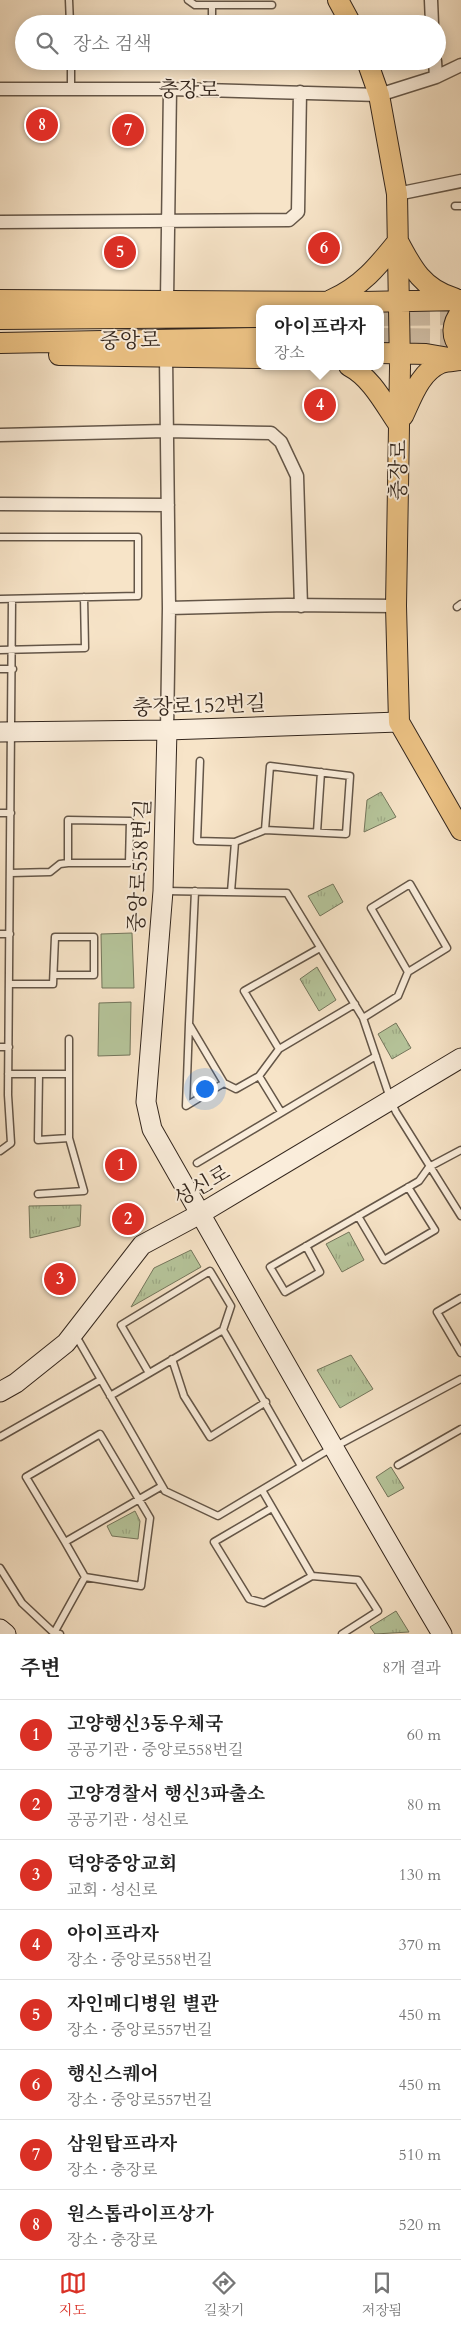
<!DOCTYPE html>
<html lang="ko">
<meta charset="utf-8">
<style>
:root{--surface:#fff;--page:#f6f6f6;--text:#222;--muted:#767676;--line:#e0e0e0;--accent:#d93025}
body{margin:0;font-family:Cardo,"Noto Serif KR",serif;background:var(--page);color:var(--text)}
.you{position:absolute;left:204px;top:1088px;width:18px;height:18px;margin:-12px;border:4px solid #fff;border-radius:50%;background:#1a73e8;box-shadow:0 0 0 8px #1a73e833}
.badge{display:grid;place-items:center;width:32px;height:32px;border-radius:50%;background:var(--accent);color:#fff;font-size:16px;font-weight:700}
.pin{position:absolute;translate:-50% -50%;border:2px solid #fff;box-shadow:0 1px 5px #0006}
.popup{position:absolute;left:256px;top:305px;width:128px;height:65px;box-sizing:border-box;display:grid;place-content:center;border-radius:10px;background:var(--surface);filter:drop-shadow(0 1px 4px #0005);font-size:16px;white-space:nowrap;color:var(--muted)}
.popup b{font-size:19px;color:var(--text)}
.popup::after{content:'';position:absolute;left:50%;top:100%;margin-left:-10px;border:10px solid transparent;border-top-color:var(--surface)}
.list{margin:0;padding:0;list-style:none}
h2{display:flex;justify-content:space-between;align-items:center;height:65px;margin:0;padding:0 20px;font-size:21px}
h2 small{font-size:16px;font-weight:400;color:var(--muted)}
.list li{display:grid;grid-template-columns:32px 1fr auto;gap:15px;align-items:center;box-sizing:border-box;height:70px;padding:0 20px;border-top:1px solid var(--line)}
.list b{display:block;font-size:19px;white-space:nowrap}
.list p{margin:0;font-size:16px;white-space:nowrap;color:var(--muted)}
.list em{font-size:16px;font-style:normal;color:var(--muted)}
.icon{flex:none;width:28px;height:28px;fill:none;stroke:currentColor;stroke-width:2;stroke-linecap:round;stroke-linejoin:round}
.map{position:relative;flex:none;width:461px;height:1634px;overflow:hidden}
.search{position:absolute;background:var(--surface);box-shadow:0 2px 12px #0003;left:15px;right:15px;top:15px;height:55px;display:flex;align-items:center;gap:12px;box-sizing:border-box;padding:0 18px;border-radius:28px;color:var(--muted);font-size:19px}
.sheet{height:625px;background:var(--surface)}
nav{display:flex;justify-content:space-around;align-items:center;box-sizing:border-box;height:70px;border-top:1px solid var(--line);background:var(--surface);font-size:14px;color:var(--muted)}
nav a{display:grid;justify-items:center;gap:2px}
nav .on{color:var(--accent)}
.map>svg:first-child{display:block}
.grass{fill:url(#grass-tufts);stroke:#74765c}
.pitch{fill:#b6c59b;stroke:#74765c}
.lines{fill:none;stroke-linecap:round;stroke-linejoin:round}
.primary-tunnel{stroke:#d0bea6;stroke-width:20;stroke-dasharray:20 10;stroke-linecap:butt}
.lane-casing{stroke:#645648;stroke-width:9}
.street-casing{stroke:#645648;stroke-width:15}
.secondary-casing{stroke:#33261d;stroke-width:21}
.primary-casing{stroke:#33261d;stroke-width:22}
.lane{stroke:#faeddb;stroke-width:6}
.street{stroke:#faeddb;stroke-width:12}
.secondary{stroke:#faeddb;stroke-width:19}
.primary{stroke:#ecc284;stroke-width:20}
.labels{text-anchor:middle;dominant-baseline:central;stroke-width:4;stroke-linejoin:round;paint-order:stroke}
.street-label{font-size:21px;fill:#33261d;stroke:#faeddb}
</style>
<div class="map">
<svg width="461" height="1634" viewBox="0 0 461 1634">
<defs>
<pattern id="grass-tufts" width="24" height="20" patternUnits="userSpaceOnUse" patternTransform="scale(1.25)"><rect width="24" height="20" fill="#b6c59b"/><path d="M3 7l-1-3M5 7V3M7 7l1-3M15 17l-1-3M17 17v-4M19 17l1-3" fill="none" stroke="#9da985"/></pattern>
</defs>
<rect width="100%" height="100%" fill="#f7e4c8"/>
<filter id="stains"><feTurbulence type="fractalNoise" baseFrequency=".004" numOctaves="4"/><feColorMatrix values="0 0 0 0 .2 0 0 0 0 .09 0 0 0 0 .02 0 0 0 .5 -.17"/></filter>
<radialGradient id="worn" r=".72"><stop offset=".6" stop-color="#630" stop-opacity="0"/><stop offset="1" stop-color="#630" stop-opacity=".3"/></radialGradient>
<path class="grass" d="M381 792 396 817 364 832 367 800Z
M333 884 343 902 320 916 308 896Z
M317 967 336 1000 319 1011 300 979Z
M396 1023 411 1048 392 1059 378 1034Z
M81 1205 80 1226 30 1238 29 1206Z
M349 1232 364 1260 342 1272 326 1244Z
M191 1250 201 1267 131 1307 154 1268Z
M351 1355 373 1389 340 1408 317 1370Z
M391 1467 404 1488 388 1497 376 1477Z
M135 1511 140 1521 138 1539 112 1536 107 1526Z
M396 1611 409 1632 375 1634 370 1627Z"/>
<path class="pitch" d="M132 933 134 988H102L101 934Z
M131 1002 130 1055 98 1056 99 1003Z"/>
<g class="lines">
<path class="primary-tunnel" d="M380 316 461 315
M380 338 461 339"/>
<defs>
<path id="lane" d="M69 0 70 24
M188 0 195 5H272
M212 6V24
M71 61V89
M455 206H461
M0 537H138V596L0 599
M457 607 461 604
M0 650 85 648 84 597
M0 669H13
M200 761 197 841 235 842
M0 813H11
M317 832 321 772
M11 873 50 872 60 864 68 863H129L130 821 68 820V863
M164 891 287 893 363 1018 391 1101 396 1112 461 1216
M195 891 189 1024 224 1083 236 1089 259 1076 279 1049 355 1004
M231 892 235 842 265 830 346 834 350 776 270 766 265 830
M0 934H10
M9 984H53L55 937H94V975H54
M363 1018 398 996 408 972 447 948 410 884 371 908 408 972
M189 1024 186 1106 224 1083
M0 1047H9
M279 1049 244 991 320 948
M8 1074H68
M39 1074 38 1140 69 1138
M259 1076 281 1112
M0 1151 11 1143 8 1095 12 599
M197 1163 376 1056
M38 1194 84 1191 69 1138V1039
M358 1216 384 1260 435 1230 408 1187
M306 1246 320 1272 285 1292 270 1267 419 1181 429 1167 461 1150
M461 1298 437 1312 461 1353
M76 1336 165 1491 218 1516 325 1452 461 1379
M172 1359 184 1396 210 1437 266 1402
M149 1373 121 1325 210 1271 231 1306 223 1330
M110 1396 223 1330 301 1466
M0 1437 100 1380
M398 1465 461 1429
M262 1490 312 1576 358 1580 378 1611 342 1634
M272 1508 214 1542 249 1599 264 1603 312 1576
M65 1542 85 1577 141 1586 150 1518 100 1434 26 1477 65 1542 162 1486
M0 1568 22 1603 54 1633 60 1634
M54 1633 85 1577"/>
<path id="street" d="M431 0 432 24
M435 61 436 77
M0 89H170L379 95 436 77 461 65
M397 194 461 181
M0 222 289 220 298 212 300 92
M167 300 170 89
M166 357 169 608 167 730
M0 435 166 431 271 433 281 442 297 476 301 606
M0 504 168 505
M169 608 288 605 396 606"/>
<path id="secondary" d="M167 730 163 891 146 1102 152 1129C248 1297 343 1467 442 1634
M0 732 167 730 399 722
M0 1392 16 1383 66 1343 142 1245 200 1214 461 1058
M0 1629 6 1634"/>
<path id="primary" d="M338 0 351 24
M367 61 379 95 397 194 400 367 396 606 399 722 461 830
M0 300 363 302 461 300
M331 300C361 287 378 266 398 241 412 268 423 289 454 298
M461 312C452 323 450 337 461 348
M0 319 260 317
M0 343 260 338
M380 353 426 354 455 359
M59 355 260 358
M349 366C372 378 385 405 399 425
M403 416C412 397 420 372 441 363 447 361 455 361 461 360"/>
</defs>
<use href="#lane" class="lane-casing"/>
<use href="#street" class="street-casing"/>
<use href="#secondary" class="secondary-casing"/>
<use href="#primary" class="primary-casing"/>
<use href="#lane" class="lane"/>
<use href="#street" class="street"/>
<use href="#secondary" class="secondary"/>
<use href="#primary" class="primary"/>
</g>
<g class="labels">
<g class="street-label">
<text transform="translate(189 90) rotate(1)">충장로</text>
<text transform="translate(130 341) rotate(-1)">중앙로</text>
<text transform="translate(399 470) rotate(-89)">충장로</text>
<text transform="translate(199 706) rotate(-2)">충장로152번길</text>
<text transform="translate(140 866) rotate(-87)">중앙로558번길</text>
<text transform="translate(202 1186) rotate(-30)">성신로</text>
</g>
</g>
<rect width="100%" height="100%" filter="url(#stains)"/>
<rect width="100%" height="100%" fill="url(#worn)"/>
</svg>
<div class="you"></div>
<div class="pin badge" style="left:121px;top:1165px">1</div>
<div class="pin badge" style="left:128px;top:1219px">2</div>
<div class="pin badge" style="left:60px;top:1279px">3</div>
<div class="pin badge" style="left:320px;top:405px">4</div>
<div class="popup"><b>아이프라자</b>장소</div>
<div class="pin badge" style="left:120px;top:252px">5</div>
<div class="pin badge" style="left:324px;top:248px">6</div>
<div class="pin badge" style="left:128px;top:130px">7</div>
<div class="pin badge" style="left:42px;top:125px">8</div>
<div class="search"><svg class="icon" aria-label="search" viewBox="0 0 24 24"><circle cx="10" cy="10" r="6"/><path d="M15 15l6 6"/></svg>장소 검색</div>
</div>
<section class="sheet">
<h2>주변<small>8개 결과</small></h2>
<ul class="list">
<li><span class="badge">1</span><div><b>고양행신3동우체국</b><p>공공기관 · 중앙로558번길</p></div><em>60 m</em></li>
<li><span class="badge">2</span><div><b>고양경찰서 행신3파출소</b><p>공공기관 · 성신로</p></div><em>80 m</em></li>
<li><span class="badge">3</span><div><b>덕양중앙교회</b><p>교회 · 성신로</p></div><em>130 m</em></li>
<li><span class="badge">4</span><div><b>아이프라자</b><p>장소 · 중앙로558번길</p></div><em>370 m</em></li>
<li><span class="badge">5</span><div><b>자인메디병원 별관</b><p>장소 · 중앙로557번길</p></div><em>450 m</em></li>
<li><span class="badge">6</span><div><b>행신스퀘어</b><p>장소 · 중앙로557번길</p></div><em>450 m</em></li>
<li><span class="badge">7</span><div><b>삼원탑프라자</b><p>장소 · 충장로</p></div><em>510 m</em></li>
<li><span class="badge">8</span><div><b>원스톱라이프상가</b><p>장소 · 충장로</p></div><em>520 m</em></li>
</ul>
</section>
<nav>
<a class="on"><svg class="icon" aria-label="map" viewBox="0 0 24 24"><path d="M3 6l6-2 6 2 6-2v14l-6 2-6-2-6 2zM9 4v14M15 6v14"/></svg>지도</a>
<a><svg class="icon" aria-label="directions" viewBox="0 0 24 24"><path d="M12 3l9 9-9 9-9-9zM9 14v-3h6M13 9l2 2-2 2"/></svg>길찾기</a>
<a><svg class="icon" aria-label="saved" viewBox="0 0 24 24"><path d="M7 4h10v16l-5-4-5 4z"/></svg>저장됨</a>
</nav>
